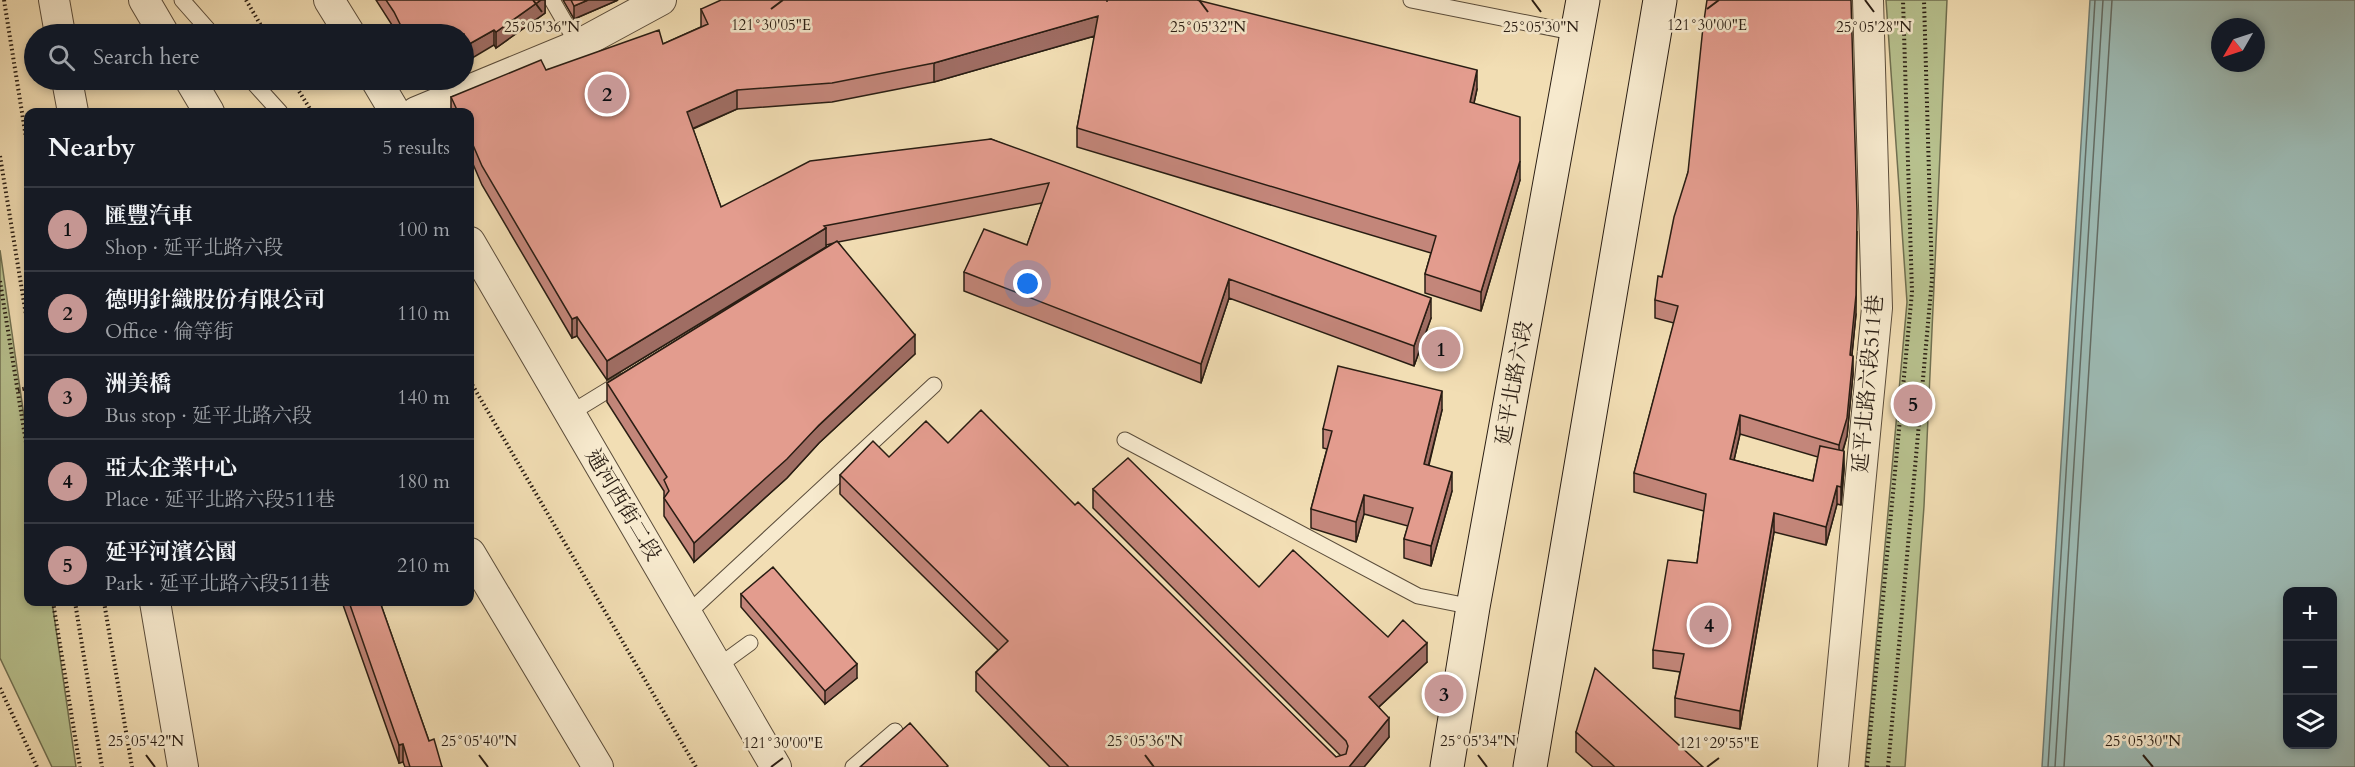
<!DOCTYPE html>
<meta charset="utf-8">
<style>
:root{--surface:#171b24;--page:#20242c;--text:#f1f3f6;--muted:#9ea1a6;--line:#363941;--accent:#c59692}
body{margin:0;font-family:Cardo,"Noto Serif TC",serif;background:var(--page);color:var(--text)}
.controls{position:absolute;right:18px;bottom:18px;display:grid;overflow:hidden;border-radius:12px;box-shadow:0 3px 9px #0003}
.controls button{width:54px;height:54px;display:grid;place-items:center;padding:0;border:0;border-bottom:2px solid var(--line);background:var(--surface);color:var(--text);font:30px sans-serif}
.compass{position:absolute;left:2211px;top:18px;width:54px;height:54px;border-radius:50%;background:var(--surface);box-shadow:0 3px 9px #0003;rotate:231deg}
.you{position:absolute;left:1028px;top:284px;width:21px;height:21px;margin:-15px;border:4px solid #fff;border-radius:50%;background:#1a73e8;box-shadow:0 0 0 9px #1a73e833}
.badge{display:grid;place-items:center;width:39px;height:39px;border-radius:50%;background:var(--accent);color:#111;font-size:20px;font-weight:700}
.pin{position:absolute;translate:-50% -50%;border:3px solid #fff;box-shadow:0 2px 6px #0006}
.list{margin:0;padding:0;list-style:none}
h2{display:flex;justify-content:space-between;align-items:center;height:78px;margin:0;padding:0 24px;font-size:26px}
h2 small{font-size:20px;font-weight:400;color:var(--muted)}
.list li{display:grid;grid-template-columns:39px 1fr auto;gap:18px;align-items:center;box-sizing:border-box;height:84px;padding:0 24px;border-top:2px solid var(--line)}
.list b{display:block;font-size:22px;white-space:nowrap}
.list p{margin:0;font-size:20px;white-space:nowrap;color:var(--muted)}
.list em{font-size:20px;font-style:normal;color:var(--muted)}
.icon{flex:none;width:33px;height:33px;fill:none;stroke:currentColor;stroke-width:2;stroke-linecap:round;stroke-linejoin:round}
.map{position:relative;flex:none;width:2355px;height:767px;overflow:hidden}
.search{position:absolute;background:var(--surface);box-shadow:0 3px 9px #0003;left:24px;top:24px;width:450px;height:66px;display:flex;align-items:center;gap:15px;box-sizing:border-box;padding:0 21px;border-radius:33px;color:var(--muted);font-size:22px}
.panel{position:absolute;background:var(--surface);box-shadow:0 3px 9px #0003;left:24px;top:108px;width:450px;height:498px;border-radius:12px}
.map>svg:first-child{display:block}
.green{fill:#b8c28f;stroke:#707051;stroke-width:1.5}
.water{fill:#9dbbb5;stroke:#6f7c74;stroke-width:1.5;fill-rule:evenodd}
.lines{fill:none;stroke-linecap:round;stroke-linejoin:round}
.shore{stroke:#636c64;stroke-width:1.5}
.service-casing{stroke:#5b4d3b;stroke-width:17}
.minor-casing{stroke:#5b4d3b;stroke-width:32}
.secondary-casing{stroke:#291d13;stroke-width:35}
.path{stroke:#291d13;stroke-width:4;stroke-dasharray:1.5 3;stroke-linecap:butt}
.service{stroke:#f7eace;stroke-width:15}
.minor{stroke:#f7eace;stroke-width:30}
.secondary{stroke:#f7eace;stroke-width:33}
.wall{fill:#c3867a;stroke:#291d13;stroke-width:1.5;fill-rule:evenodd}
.shaded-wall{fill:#9f6d63;stroke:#291d13;stroke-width:1.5}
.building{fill:#e39c8e;stroke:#291d13;stroke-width:1.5}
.ticks{fill:none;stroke:#291d13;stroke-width:2}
.labels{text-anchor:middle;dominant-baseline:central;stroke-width:5;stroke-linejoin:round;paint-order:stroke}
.street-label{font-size:21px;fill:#291d13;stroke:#f7eace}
.ticks-label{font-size:15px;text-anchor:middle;fill:#291d13;stroke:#f7eace;stroke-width:5;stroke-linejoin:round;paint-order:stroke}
</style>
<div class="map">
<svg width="2355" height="767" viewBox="0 0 2355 767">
<rect width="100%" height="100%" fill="#f2deb4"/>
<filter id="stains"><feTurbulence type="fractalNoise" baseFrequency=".00333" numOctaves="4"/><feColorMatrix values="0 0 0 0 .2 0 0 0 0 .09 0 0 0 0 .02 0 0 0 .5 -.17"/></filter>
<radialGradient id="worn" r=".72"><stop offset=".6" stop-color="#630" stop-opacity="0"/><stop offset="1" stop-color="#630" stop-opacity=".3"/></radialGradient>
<path class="green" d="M1886 0H1947L1924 506 1905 767H1865L1907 302Z
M0 250 28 444V602H52L76 767H52L0 658Z"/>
<path class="water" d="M2090 0H2355V767H2042ZM2220 27H2256V63H2220ZM2288 592H2332V744H2288Z"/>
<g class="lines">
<path class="shore" d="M2048 767 2095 0
M2055 767 2103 0
M2064 767 2112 0"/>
<defs>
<path id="service" d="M182 0 212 34
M552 0 578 45
M1411 0 1577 33
M251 80 280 112
M569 414 623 381
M1125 440 1418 596 1473 607
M687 614 934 385
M717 667 750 643
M853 767 895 731"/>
<path id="minor" d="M54 0 60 34
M144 0 164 34
M329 0 350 34
M67 80 73 112
M190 80 209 112
M376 80 395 112
M416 112 578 45 661 0
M470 242 776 767
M470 553 598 767
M155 602 183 767
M1833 767 1877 308 1868 0"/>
<path id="secondary" d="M1447 767 1473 607 1583 0
M1530 767 1660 0"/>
</defs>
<use href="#service" class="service-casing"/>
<use href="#minor" class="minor-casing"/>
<use href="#secondary" class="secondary-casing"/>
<path class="path" d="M4 0 28 150
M246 0 266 34
M292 80 312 112
M0 156 28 327
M0 281 28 455
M470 381 696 767
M18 390 28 388
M53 602 80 767
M75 602 102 767
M104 602 132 767
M0 688 37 767
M1867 767 1912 292 1903 0
M1888 767 1932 279 1924 0"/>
<use href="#service" class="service"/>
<use href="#minor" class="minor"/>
<use href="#secondary" class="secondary"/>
</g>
<path class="wall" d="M376 0H545V13L496 48 494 45 464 34H397L394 28Z
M563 0H618L574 19Z
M1107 0 1477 89 1474 103 1520 180 1481 311 1425 293V274L1431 253 1077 147V128L1095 36 934 82 832 102 737 109 693 129 721 207 991 139 1431 318 1414 366 1229 298 1201 383 964 291V272L1027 245 1042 203 838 242 915 354 819 443 787 478 694 562 664 516V491L607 402V383L834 243 826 245V247L607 380 577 336 572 338 482 185 470 157V112H451V97L546 70 663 44 701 27V9Z
M1688 172 1856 314 1852 355 1853 374 1847 436 1843 451 1844 469 1841 505 1837 504 1826 545 1774 532 1740 729 1675 717V698L1680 672 1653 668V650L1697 563 1704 511 1634 492V473L1674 323 1655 318V300L1662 277ZM1740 434 1818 457 1813 481 1734 460Z
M1442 410 1429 465 1452 491 1431 566 1404 558V539L1408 526 1364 514 1356 542 1311 528V509L1327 449 1323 448V429Z
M948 443 1075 505 1336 757 1341 756 1093 508V489L1259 587 1388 637 1427 662 1379 707 1389 737 1364 767H1050L976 691V672L998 650 840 494V475L889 457Z
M741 594 857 678 825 704 741 607Z
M342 602H380L429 741 442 767H405L403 762 399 763Z
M1576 732 1703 767H1593L1576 752Z"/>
<path class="shaded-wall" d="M541 0H545V13L496 48V32Z
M588 0H618L574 19V6Z
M1098 16V35L934 82V63Z
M494 30V45L464 63V47Z
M1477 70V89L1470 121V102Z
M427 80H434L427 83Z
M737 90V109L687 131V112Z
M1520 161V180L1481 311V292Z
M826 228V247L607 380V361Z
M1857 231 1856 314 1850 373V355Z
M1229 279V298L1201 383V364Z
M1431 298V318L1414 366V346Z
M577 317V336L572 338V319Z
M915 335V354L819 443 787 478 694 562V543Z
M1853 356V374L1847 436 1839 463V445Z
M1442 391V410L1424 483V464Z
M1740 415V434L1730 477V459Z
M1844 451V469L1841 505V487Z
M1452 472V491L1431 566V546Z
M1837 486V504L1826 545V527Z
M1364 495V514L1356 542V522Z
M1774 513V532L1740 729V711Z
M1427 643V662L1369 716V697Z
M857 664V678L825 704V691Z
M1389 718V737L1364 767H1349Z
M403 744V762L399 763V745Z"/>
<path class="building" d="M386 0H541L496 32 494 30 464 47V34H405L394 12Z
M571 0H588L574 6Z
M721 0H1107V2V0H1197L1477 70 1470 102 1520 117V161L1481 292 1425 274 1436 236 1077 128 1098 16 934 63 832 83 737 90 687 112 721 207 810 161 991 139 1431 298 1414 346 1229 279 1201 364 964 272 984 229 1027 245 1049 183 824 226 826 228 607 361 577 317 572 319 482 166 470 138V112H458L451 97 541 60 546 70 659 30 663 44 708 24 701 9Z
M1707 0H1851L1857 212 1856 295 1850 355 1853 356 1847 418 1839 445 1740 415 1730 459 1813 481 1820 446 1844 451 1841 487 1837 486 1826 527 1774 513 1740 711 1675 698 1684 654 1653 650 1668 560 1697 563 1706 494 1634 473 1678 306 1655 300 1658 276 1662 277 1674 217 1688 172 1703 27Z
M837 241 915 335 819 425 787 459 694 543 664 498 669 491 664 480 667 477 607 383Z
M1338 366 1442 391 1424 464 1452 472 1431 546 1404 539 1413 508 1364 495 1356 522 1311 509 1332 431 1323 429Z
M981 410 1075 505 1078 502 1336 757 1346 754 1348 746 1346 741 1093 489 1128 458 1259 587 1293 550 1388 637 1403 620 1427 643 1369 697 1389 718 1349 767H1069L976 672 1008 641 840 475 873 441 889 457 926 421 948 443Z
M773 567 857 664 825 691 741 594Z
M349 602H380L429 741 434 739 442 767H410L403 744 399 745Z
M1595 668 1703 767H1615L1576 732Z
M910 723 948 766 946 767H860Z"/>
<path class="ticks" d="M533 0 542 12M1199 0 1208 12M1532 0 1541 12M1865 0 1874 12M771 9 783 0M1707 9 1719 0M146 755 155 767M479 755 488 767M1145 755 1154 767M1478 755 1487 767M2143 755 2153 767M771 767 783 758M1707 767 1719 758"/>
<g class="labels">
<g class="street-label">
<text transform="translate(1514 383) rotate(-80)">延平北路六段</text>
<text transform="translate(1868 384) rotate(-85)">延平北路六段511巷</text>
<text transform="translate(623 505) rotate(59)">通河西街二段</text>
</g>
</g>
<g class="ticks-label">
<text x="771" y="30">121°30'05"E</text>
<text x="1707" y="30">121°30'00"E</text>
<text x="542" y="32">25°05'36"N</text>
<text x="1208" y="32">25°05'32"N</text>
<text x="1541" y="32">25°05'30"N</text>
<text x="1874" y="32">25°05'28"N</text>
<text x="146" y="746">25°05'42"N</text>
<text x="479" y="746">25°05'40"N</text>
<text x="1145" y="746">25°05'36"N</text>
<text x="1478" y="746">25°05'34"N</text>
<text x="2143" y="746">25°05'30"N</text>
<text x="783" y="748">121°30'00"E</text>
<text x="1719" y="748">121°29'55"E</text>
</g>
<rect width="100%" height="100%" filter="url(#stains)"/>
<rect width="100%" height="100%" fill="url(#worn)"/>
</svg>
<div class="controls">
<button>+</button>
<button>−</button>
<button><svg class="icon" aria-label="layers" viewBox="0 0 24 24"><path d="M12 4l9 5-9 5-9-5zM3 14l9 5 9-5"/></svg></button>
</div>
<svg class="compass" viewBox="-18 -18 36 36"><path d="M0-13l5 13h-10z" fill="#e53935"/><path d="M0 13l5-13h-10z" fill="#9ea1a6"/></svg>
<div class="you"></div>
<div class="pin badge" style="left:1441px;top:349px">1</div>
<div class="pin badge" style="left:607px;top:94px">2</div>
<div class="pin badge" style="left:1444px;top:694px">3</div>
<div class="pin badge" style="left:1709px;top:625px">4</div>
<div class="pin badge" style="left:1913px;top:404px">5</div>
<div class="search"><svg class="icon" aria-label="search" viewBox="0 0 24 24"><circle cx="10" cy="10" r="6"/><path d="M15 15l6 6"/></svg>Search here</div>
<section class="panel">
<h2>Nearby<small>5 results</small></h2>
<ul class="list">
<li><span class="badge">1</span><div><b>匯豐汽車</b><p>Shop · 延平北路六段</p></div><em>100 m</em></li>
<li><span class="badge">2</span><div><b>德明針織股份有限公司</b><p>Office · 倫等街</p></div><em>110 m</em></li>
<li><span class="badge">3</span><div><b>洲美橋</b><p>Bus stop · 延平北路六段</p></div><em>140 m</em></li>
<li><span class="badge">4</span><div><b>亞太企業中心</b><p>Place · 延平北路六段511巷</p></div><em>180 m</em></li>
<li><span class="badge">5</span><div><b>延平河濱公園</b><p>Park · 延平北路六段511巷</p></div><em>210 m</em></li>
</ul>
</section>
</div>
